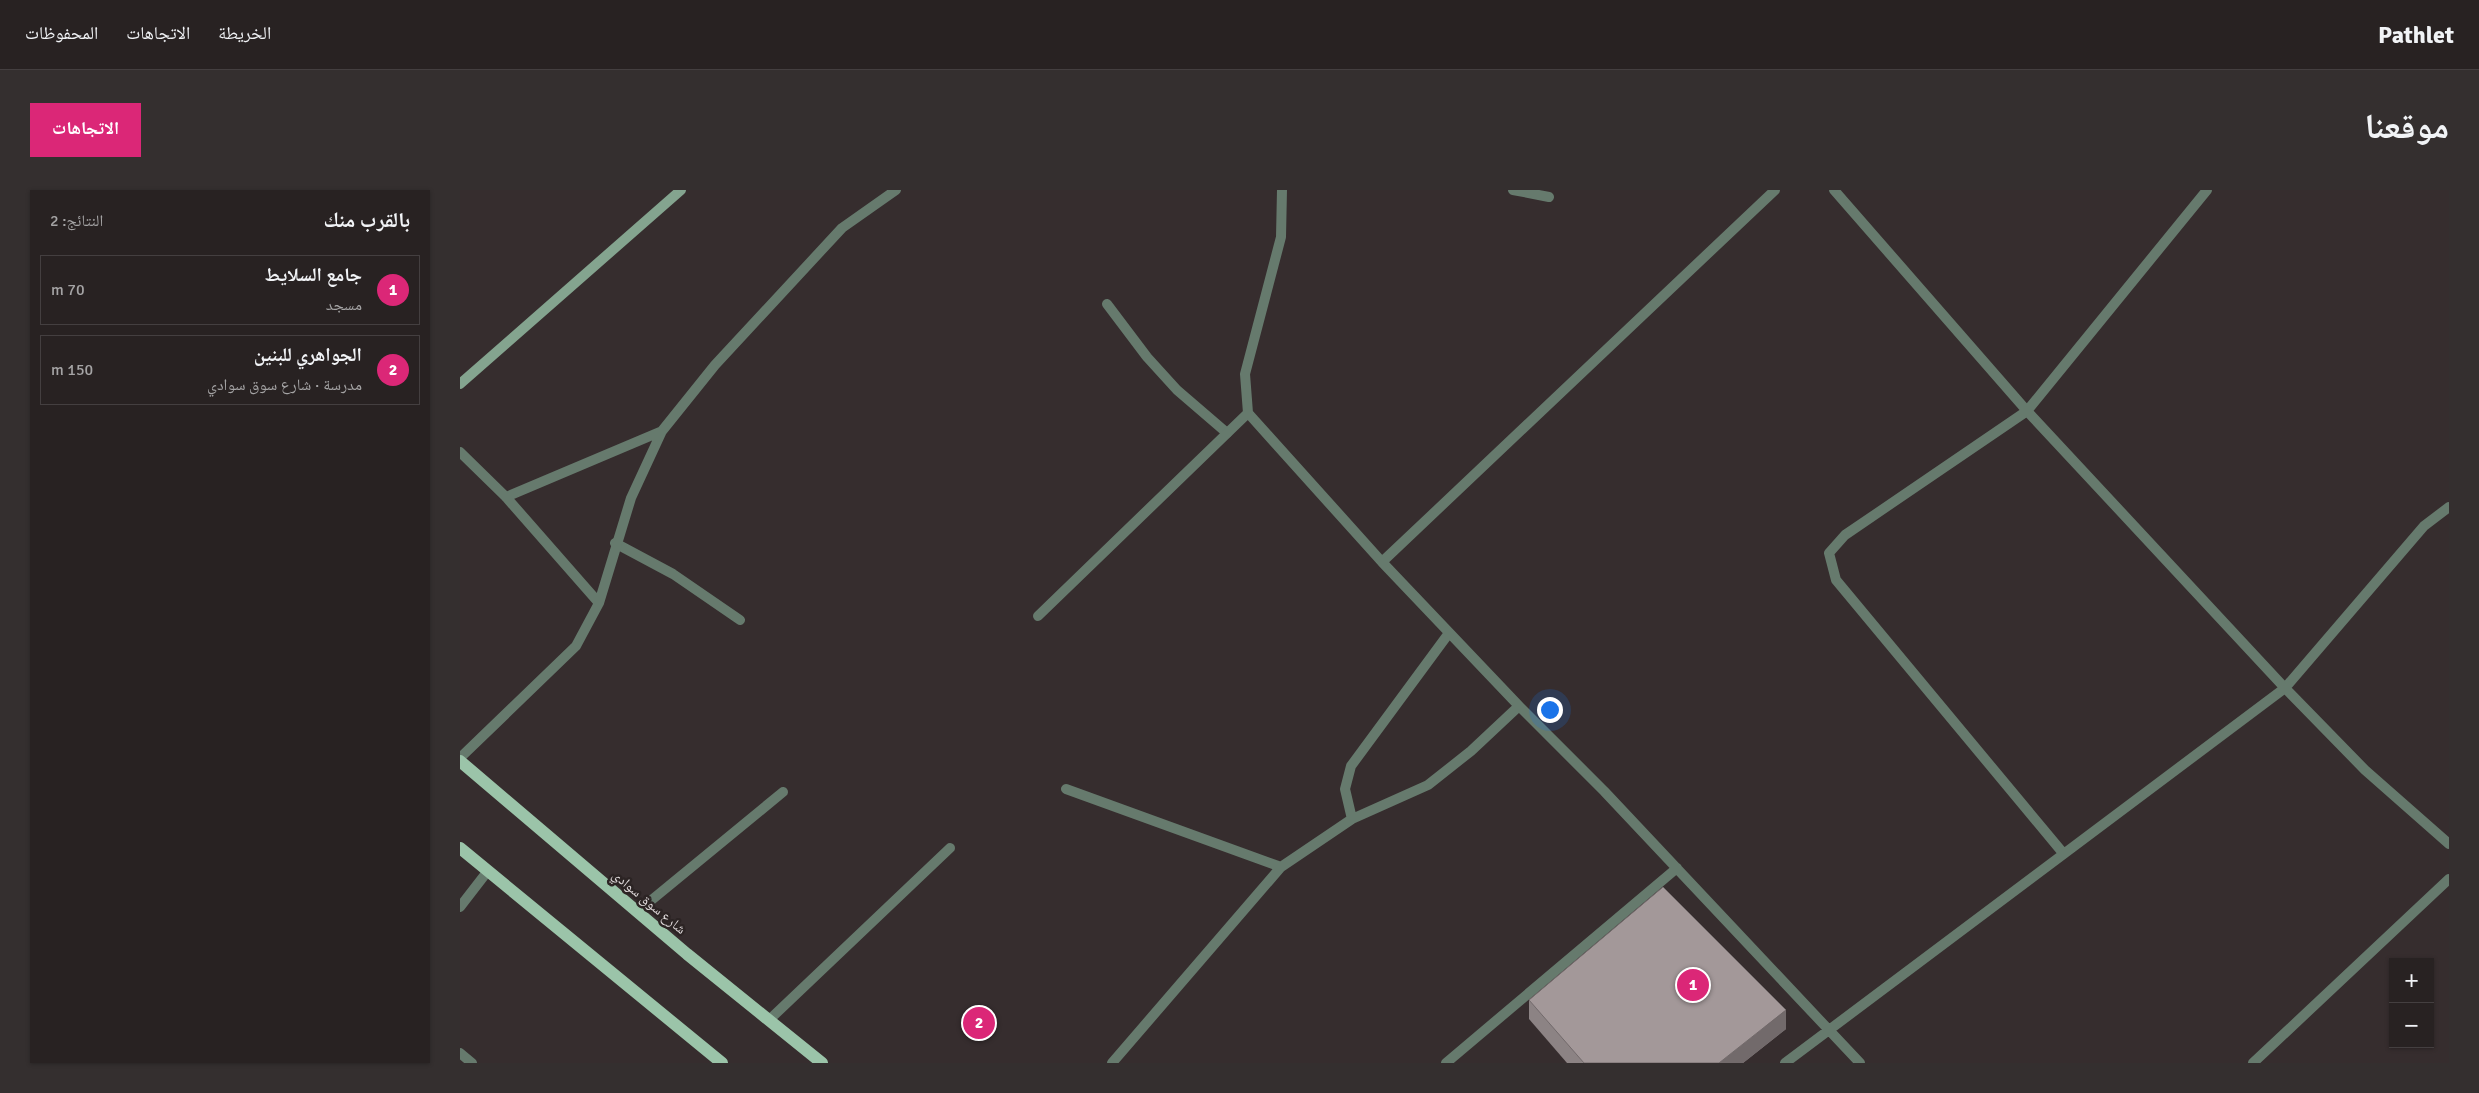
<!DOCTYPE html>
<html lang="ar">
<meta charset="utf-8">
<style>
:root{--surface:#282222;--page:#342f2f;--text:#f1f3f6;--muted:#a5a4a5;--line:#443f40;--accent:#db2777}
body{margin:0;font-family:Signika,"Noto Naskh Arabic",sans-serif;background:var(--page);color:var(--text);direction:rtl}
.controls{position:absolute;right:15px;bottom:15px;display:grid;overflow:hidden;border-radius:0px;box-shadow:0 1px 4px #0004}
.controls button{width:45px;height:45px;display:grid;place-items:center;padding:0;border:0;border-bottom:1px solid var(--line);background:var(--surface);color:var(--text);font:25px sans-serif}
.you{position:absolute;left:1089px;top:519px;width:18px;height:18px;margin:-12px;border:4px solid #fff;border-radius:50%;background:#1a73e8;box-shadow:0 0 0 8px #1a73e833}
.badge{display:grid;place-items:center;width:32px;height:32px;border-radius:50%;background:var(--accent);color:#fff;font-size:16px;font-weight:700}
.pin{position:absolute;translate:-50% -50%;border:2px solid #fff;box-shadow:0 1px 5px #0006}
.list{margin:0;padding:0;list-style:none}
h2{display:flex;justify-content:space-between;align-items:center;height:65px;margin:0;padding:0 20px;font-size:21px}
h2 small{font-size:16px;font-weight:400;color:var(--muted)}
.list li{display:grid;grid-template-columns:32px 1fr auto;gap:15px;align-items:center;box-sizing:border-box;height:70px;margin:0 10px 10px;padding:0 10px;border:1px solid var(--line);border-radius:0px}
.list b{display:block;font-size:19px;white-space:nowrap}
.list p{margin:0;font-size:16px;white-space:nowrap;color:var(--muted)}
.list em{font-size:16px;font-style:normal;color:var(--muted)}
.map{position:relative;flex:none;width:1989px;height:873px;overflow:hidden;direction:ltr;border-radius:0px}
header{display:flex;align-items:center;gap:30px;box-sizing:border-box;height:70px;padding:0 25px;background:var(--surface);border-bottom:1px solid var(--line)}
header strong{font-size:24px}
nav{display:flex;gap:28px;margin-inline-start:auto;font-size:18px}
.intro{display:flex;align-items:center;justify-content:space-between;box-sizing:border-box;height:120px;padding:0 30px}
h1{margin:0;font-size:35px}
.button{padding:12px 22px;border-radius:0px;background:var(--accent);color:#fff;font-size:18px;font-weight:700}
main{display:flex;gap:30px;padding:0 30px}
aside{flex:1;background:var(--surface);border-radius:0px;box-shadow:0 1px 4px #0004}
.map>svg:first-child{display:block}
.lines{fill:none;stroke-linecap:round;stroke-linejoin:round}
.lane{stroke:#667a6d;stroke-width:10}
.street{stroke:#667a6d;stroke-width:10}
.secondary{stroke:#84a48f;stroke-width:10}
.primary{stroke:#9bc4a9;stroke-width:12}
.wall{fill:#8c8384}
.shaded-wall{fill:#726a6b}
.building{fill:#a39899;stroke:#726a6b}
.labels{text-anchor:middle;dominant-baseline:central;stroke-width:5;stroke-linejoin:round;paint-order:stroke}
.street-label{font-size:14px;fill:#dfd9da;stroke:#2c2424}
</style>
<header>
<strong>Pathlet</strong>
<nav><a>الخريطة</a><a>الاتجاهات</a><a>المحفوظات</a></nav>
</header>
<div class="intro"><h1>موقعنا</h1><a class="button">الاتجاهات</a></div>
<main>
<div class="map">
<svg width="1989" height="873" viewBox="0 0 1989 873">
<rect width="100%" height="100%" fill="#362d2e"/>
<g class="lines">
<path class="lane" d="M647 114 687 167 717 200 767 243
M155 353 213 384 280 430
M0 717 27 682
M0 863 12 873"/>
<path class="street" d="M822 0 821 47 785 184 788 223 922 372 1059 516 1144 601 1400 873
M1053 0 1089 7
M1374 0 1567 221 1825 498 1905 580 1989 654
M0 262 46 307 139 413
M46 307 202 241
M922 372 1315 0
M578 426 788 223
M0 568 116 456 139 413 171 308 202 241 255 175 382 38 436 0
M606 599 821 677
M892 629 885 599 891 576 989 443
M1603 663 1376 390 1369 363 1385 345 1567 221 1747 0
M177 722 323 602
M309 830 490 658
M652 873 821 677 892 629 968 595 1011 561 1059 516
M986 873 1217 678
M1325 873 1825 498 1964 336 1989 317
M1793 873 1989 689"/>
<path class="secondary" d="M0 194 221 0"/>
<path class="primary" d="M0 571 227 764 362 873
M0 658 262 873"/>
</g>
<path class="wall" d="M1069 810 1326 839 1283 873H1107L1069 829Z"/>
<path class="shaded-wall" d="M1326 820V839L1283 873H1259Z"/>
<path class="building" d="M1203 697 1326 820 1259 873H1124L1069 810Z"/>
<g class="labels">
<g class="street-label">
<text transform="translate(189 712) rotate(40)">شارع سوق سوادي</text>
</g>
</g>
</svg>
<div class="controls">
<button>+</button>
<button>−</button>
</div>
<div class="you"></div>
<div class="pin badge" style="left:1233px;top:795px">1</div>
<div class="pin badge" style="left:519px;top:833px">2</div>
</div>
<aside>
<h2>بالقرب منك<small>النتائج: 2</small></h2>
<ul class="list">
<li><span class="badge">1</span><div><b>جامع السلايط</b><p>مسجد</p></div><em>70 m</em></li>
<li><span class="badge">2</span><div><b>الجواهري للبنين</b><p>مدرسة · شارع سوق سوادي</p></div><em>150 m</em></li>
</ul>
</aside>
</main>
